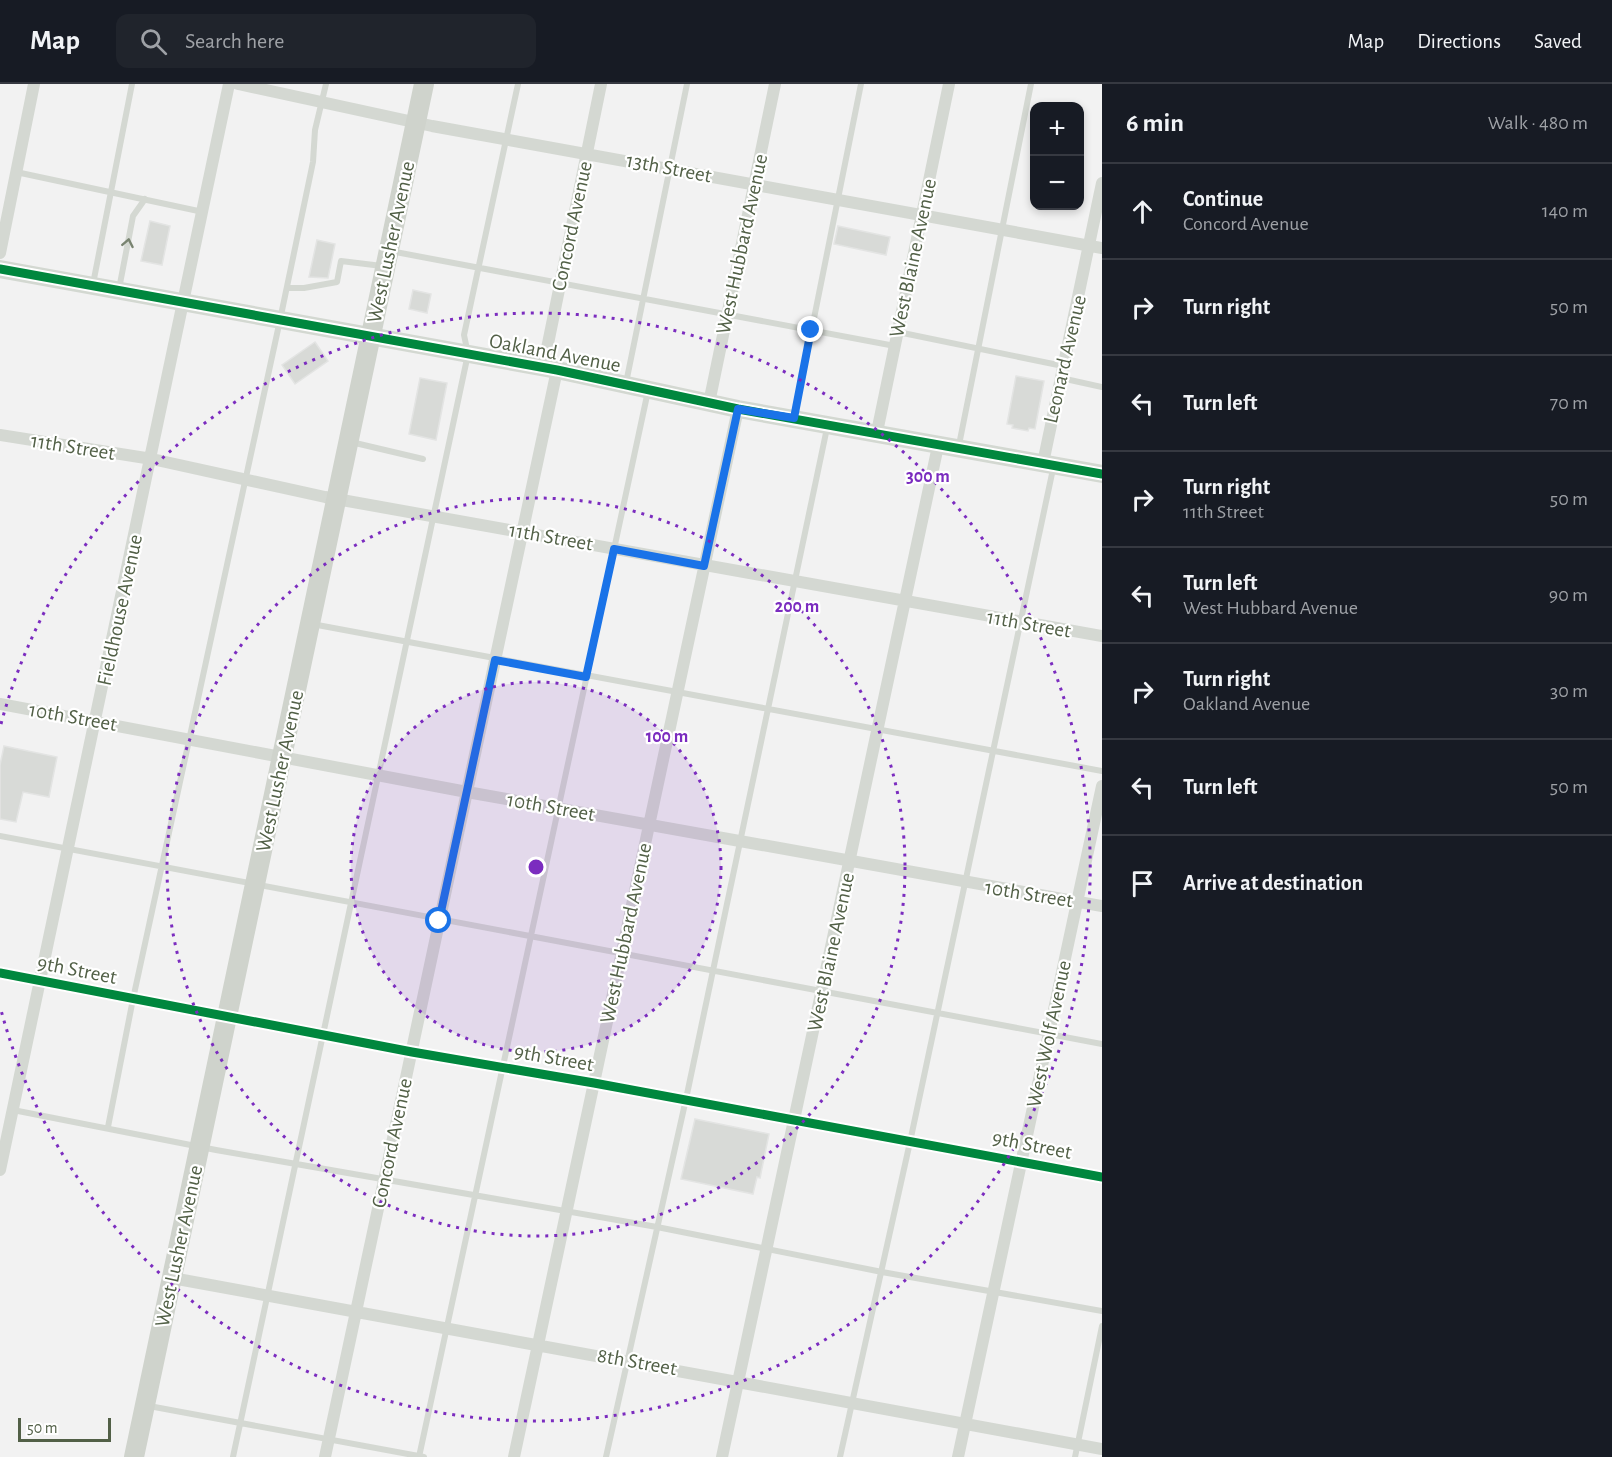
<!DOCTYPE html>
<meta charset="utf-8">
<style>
:root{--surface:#171b24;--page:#20242c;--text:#f1f3f6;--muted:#9ea1a6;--line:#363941}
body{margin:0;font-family:"Alegreya Sans",sans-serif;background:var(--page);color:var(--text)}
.controls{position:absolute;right:18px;top:18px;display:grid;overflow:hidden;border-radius:12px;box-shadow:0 3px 9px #0003}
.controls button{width:54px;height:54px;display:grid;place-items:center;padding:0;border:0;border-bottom:2px solid var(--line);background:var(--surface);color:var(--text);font:30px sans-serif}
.scale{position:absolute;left:18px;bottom:15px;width:93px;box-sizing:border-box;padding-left:6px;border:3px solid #526047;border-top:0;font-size:16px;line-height:21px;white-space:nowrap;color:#526047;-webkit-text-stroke:4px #fff;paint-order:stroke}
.stop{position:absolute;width:18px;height:18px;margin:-14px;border:4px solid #1a73e8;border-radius:50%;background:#fff}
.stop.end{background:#1a73e8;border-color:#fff;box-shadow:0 2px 6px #0008}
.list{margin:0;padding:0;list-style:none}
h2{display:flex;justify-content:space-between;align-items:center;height:78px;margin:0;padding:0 24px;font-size:26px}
h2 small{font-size:20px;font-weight:400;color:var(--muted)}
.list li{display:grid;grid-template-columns:39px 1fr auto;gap:18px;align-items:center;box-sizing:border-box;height:96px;padding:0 24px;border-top:2px solid var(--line)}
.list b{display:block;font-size:22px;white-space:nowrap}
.list p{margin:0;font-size:20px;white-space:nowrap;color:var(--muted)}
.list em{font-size:20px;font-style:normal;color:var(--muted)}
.icon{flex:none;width:33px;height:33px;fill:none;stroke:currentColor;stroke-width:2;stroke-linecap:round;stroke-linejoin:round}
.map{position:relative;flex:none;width:1102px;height:1373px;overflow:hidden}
header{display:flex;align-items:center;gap:36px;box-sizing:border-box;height:84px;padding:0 30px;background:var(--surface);border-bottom:2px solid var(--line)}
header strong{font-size:28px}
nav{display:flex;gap:33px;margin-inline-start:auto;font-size:21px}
.search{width:420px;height:54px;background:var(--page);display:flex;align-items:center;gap:15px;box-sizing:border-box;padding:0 21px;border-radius:12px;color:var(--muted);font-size:22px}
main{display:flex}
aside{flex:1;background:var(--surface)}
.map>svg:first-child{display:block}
.building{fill:#d8dad7;stroke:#e3e4e3;stroke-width:1.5}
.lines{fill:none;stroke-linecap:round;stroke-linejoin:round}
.lane{stroke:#d4d8d2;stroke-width:6}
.street{stroke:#d4d8d2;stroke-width:12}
.secondary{stroke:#d3d8d1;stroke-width:18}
.primary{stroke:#cfd3cc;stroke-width:20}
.cycleway-casing{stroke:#fff;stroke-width:13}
.cycleway{stroke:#00873e;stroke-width:9}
.oneway{stroke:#798471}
.route{stroke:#1a73e8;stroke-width:8}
.ring{fill:none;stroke:#7b2cbf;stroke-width:3;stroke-dasharray:3 6}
.labels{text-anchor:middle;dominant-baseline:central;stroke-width:4.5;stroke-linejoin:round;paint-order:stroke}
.street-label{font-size:21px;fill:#526047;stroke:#fff}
.centre{fill:#7b2cbf;stroke:#fff;stroke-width:3}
.ring-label{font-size:18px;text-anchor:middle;font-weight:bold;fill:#7b2cbf;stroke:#fff;stroke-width:4.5;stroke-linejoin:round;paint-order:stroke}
</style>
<header>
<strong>Map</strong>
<div class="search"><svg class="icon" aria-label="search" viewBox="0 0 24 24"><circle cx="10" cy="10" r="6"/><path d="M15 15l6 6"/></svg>Search here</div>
<nav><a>Map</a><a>Directions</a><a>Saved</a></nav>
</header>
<main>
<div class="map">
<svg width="1102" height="1373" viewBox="0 0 1102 1373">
<rect width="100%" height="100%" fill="#f2f2f2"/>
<path class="building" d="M150 137 170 142 162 181 141 177Z
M838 142 890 153 886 171 834 160Z
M317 156 335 160 328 194 309 193Z
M413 206 431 210 427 229 409 225Z
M315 258 328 277 295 300 282 281Z
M1016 292 1044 297 1035 345 1029 344 1028 347 1012 344 1013 341 1007 340Z
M420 294 447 299 436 356 409 350Z
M4 662 57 673 49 713 23 708 16 738 0 735V681Z
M695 1035 769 1050 760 1094 757 1093 753 1110 681 1095Z"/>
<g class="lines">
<path class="lane" d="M16 88 203 128
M390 167 895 262
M93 200 132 0
M287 204H304L337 198 341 177 382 182
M119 205 133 132 145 115
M898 248 1063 282
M1061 294 1102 303
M626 299 687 0
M794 334 861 0
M351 358 423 375
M959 361 1031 0
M312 540 1102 687
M0 752 1102 960
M13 1026 216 1066 657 1143 882 1188 1102 1227
M108 1043 133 915 280 236 313 78 315 46 326 0
M149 1322 424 1373
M233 1373 468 270 464 251 518 0
M419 1373 648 307
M606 1373 686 1015 827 344
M840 1373 910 1058 1053 385
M1075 1373 1102 1242"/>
<path class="street" d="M238 0 432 42 1102 164
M0 169 34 0
M543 284 601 0
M709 319 775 0
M877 348 949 0
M0 351 152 375 325 413 1102 552
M1043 379 1102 99
M0 620 467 708 1102 822
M0 889 412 968 594 999 1102 1093
M0 1086 229 0
M172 1194 1102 1365
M325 1373 557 286
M514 1373 738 325
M722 1373 938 362
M958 1373 1102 702"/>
<path class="secondary" d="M0 185 557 286 738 325 1102 390"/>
<path class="primary" d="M134 1373 424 0"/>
<defs>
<path id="cycleway" d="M0 185 557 286 738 325 1102 390
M0 889 412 968 594 999 1102 1093"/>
</defs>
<use href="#cycleway" class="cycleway-casing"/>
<use href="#cycleway" class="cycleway"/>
</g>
<defs><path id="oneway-chevron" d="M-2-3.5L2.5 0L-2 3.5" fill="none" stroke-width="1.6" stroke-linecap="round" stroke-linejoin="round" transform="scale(1.5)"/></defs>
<use class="oneway" href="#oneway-chevron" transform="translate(128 159) rotate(-79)"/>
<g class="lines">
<path class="route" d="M439 837 495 576 586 593 614 465 704 482 738 325 794 334 811 246"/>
</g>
<circle cx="536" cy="783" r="185" fill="#7b2cbf" fill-opacity=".12"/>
<g class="ring">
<circle cx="536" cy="783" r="185"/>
<circle cx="536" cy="783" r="369"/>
<path d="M1 640A554 554 0 1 1 1 926"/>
</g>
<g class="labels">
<g class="street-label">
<text transform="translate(669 84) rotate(11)">13th Street</text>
<text transform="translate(572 142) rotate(-78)">Concord Avenue</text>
<text transform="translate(391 158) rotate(-78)">West Lusher Avenue</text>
<text transform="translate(742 160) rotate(-78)">West Hubbard Avenue</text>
<text transform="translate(913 174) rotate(-78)">West Blaine Avenue</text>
<text transform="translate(555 269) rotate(11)">Oakland Avenue</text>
<text transform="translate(1065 275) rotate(-77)">Leonard Avenue</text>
<text transform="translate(73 363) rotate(9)">11th Street</text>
<text transform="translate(551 453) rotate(10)">11th Street</text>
<text transform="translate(120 526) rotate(-78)">Fieldhouse Avenue</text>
<text transform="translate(1029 540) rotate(10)">11th Street</text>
<text transform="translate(73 633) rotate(10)">10th Street</text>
<text transform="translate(280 687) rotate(-78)">West Lusher Avenue</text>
<text transform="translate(551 723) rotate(10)">10th Street</text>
<text transform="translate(1029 810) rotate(9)">10th Street</text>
<text transform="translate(626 849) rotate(-78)">West Hubbard Avenue</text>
<text transform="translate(831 868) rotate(-78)">West Blaine Avenue</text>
<text transform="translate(77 886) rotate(11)">9th Street</text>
<text transform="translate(1049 950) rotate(-78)">West Wolf Avenue</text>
<text transform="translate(554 974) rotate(10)">9th Street</text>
<text transform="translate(392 1059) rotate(-78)">Concord Avenue</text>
<text transform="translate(1032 1061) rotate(11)">9th Street</text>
<text transform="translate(179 1162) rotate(-78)">West Lusher Avenue</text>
<text transform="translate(637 1278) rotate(10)">8th Street</text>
</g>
</g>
<circle cx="536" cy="783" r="9" class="centre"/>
<g class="ring-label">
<text x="928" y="398">300 m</text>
<text x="797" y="528">200 m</text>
<text x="667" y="658">100 m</text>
</g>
</svg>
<div class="controls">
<button>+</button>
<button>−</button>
</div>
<div class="scale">50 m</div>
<div class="stop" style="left:439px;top:837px"></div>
<div class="stop end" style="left:811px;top:246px"></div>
</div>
<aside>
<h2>6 min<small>Walk · 480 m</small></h2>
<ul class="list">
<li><svg class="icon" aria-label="ahead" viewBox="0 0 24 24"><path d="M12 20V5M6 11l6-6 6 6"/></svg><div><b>Continue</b><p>Concord Avenue</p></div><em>140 m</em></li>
<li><svg class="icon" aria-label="right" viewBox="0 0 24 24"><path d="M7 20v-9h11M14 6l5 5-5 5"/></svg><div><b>Turn right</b></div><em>50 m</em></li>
<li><svg class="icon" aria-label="left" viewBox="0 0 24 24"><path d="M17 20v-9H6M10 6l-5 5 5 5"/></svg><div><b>Turn left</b></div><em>70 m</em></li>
<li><svg class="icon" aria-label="right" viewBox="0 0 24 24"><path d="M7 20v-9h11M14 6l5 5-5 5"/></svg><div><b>Turn right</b><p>11th Street</p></div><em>50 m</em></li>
<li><svg class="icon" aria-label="left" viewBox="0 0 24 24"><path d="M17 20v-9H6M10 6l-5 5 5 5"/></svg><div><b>Turn left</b><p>West Hubbard Avenue</p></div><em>90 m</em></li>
<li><svg class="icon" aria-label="right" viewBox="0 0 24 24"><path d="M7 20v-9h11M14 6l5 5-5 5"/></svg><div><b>Turn right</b><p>Oakland Avenue</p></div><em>30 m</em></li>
<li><svg class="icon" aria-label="left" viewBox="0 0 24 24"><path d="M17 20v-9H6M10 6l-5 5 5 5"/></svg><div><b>Turn left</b></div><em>50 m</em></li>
<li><svg class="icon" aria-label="arrive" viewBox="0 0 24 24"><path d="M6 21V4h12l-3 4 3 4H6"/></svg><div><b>Arrive at destination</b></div></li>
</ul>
</aside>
</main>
